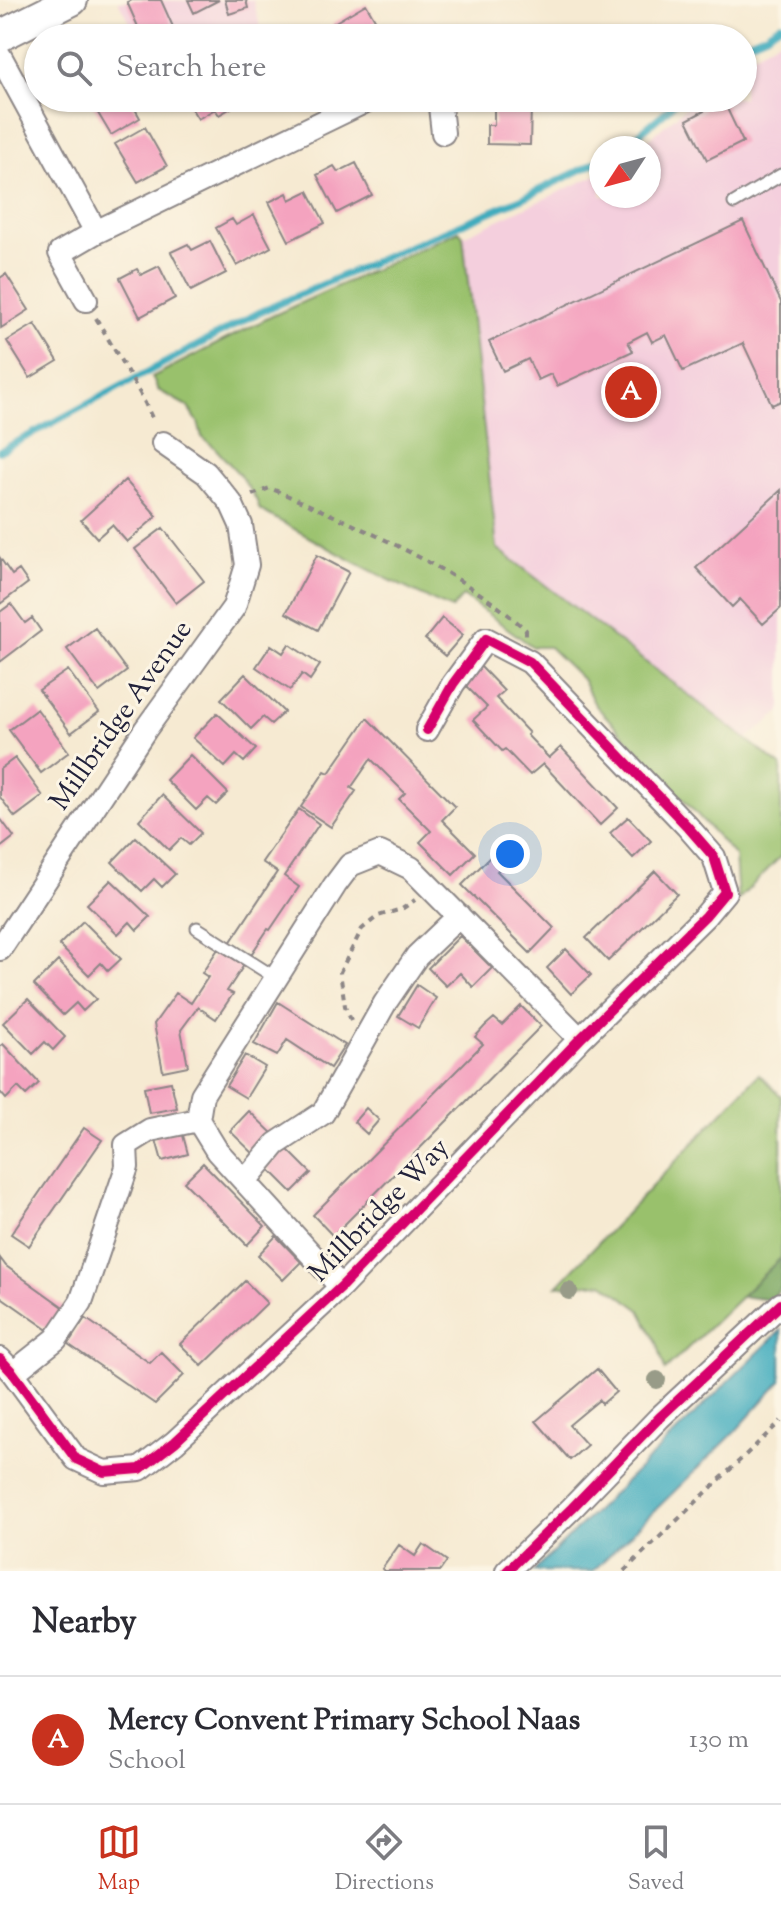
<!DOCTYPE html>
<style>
:root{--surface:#fff;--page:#f2f2f3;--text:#2b2b33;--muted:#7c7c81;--line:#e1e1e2;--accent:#c8321e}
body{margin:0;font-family:"Sorts Mill Goudy",serif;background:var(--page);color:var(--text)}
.compass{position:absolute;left:589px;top:136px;width:72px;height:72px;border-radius:50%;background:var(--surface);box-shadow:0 2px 6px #0004;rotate:234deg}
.you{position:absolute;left:510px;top:854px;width:28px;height:28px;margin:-20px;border:6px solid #fff;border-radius:50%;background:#1a73e8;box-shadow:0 0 0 12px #1a73e833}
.badge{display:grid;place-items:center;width:52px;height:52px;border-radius:50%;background:var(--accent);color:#fff;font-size:26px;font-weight:700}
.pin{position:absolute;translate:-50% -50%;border:4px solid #fff;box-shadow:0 2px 8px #0006}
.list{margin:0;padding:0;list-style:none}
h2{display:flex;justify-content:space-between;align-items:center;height:104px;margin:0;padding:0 32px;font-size:34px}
h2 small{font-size:26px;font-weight:400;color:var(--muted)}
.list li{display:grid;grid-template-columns:52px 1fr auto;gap:24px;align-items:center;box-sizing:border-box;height:128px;padding:0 32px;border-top:2px solid var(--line)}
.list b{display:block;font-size:30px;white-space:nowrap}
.list p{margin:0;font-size:26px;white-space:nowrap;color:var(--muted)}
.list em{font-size:26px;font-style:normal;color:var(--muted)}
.icon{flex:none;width:44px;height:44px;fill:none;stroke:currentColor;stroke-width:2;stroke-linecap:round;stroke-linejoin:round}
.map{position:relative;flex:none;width:781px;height:1571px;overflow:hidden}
.search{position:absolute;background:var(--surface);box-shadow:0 2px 6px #0004;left:24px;right:24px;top:24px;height:88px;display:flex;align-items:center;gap:20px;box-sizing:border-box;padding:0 28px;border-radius:44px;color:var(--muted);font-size:30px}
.sheet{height:232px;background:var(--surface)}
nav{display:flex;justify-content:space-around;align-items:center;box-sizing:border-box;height:112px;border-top:2px solid var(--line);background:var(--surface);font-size:22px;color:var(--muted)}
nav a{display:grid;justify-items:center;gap:4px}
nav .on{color:var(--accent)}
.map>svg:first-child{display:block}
.built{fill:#f4cfdd}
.green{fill:#99c16c;stroke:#5e7254;stroke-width:2}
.forest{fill:#7aa760;stroke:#4e644e;stroke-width:2}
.water{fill:#3facbe;stroke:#30677c;stroke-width:2}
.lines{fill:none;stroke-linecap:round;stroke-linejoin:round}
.stream{stroke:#3facbe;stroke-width:7}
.building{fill:#f4a3bf}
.lane-casing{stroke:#8c8686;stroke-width:15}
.street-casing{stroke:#8c8686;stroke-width:26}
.secondary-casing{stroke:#8c8686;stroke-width:34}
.path{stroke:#8c8686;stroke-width:4;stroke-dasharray:6 6;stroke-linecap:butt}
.lane{stroke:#fff;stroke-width:11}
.street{stroke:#fff;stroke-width:22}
.secondary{stroke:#fff;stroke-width:30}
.cycleway-casing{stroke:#fcf5e5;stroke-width:15}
.cycleway{stroke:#d6006c;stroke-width:10}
.tree{fill:#989b88}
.labels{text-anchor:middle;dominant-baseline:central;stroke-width:6;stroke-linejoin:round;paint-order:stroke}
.street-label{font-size:28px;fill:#22223b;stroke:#fcf5e5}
</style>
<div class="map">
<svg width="781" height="1571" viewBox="0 0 781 1571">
<rect width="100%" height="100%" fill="#fcf5e5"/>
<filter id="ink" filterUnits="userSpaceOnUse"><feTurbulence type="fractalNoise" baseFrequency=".0125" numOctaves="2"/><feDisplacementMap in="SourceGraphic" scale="16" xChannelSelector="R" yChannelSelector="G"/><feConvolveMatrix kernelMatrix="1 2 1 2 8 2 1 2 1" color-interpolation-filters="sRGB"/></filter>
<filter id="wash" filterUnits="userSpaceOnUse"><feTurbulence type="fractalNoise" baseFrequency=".006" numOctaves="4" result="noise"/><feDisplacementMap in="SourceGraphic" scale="32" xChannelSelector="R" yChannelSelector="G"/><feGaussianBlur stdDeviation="1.8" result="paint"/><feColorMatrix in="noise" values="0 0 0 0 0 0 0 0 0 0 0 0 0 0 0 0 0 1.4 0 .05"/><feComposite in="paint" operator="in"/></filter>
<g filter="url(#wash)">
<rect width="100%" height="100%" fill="#f6ead2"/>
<path class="built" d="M253 0 263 36 258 38H138L118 1Z
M781 39V712L746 739 497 548 463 236 601 173V196H649V148H639L696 98H743V60Z"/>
<path class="green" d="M459 231 463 236 497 548 781 766V856L738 900 735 856 656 769 595 705 582 679 549 647H533L463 596 452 609C386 581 323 545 260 510L256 499 239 474 214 447 202 437 198 422 187 406 158 390 152 377 272 316Z
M759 1074 781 1096V1258L665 1370 658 1345 640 1310 603 1283 557 1286Z"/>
<path class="forest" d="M781 1258V1289L770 1300 741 1296Z"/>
<path class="water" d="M781 1330V1381L733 1434 593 1571H534Z"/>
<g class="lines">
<path class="stream" d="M743 44 766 34 781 24
M622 148 664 113 679 98
M0 451 258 313 403 249 523 198 601 160"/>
</g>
<g id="blocks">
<path class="building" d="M132 0H161L178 38H143L127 2Z
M188 0H219L194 13Z
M225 0H246L248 8 229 14Z
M366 4 385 37 340 38 332 24Z
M89 98H129L140 118 111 135Z
M185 98H231L236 105 219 115 215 109 198 119Z
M698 98H722L743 142 707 160 687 120 704 111Z
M494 105H531L530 145 487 144V125H494Z
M145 127 167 166 138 182 115 144Z
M356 163 372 195 337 213 317 175 334 166 338 172Z
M308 191 325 223 289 241 269 202 287 193 290 200Z
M254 215 271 247 237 266 216 228 232 219 236 225Z
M743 221 781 302V401L772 405 743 343 683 371 666 335 652 342 647 332 628 342 633 351 557 386 551 374 538 380 528 359 503 371 489 342Z
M210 241 226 273 191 291 171 252 188 244 192 250Z
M159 266 175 298 140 317 120 278 137 269 141 275Z
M6 274 29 310 1 328 0 278Z
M35 324 58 361 30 378 7 341Z
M125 480 157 516 127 542 112 525 97 538 81 520Z
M781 490V608L763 624 740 599 732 607 696 568Z
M163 528 204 581 176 603 135 549Z
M317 555 349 572 318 630 286 613Z
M0 558 12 575 19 570 28 583 0 604Z
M11 604 25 623 32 618 41 631 0 662V612Z
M442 618 463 635 445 656 425 639Z
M95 628 127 671 99 692 67 649Z
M289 644 320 665 310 680 302 674 290 690 256 667 271 645 283 653Z
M480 666 504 691 496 698 529 733 527 735 549 758 561 747 618 808 600 825 543 764 530 775 505 749 502 751 473 720 487 707 463 683Z
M68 670 99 712 71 733 39 690Z
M245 674 284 712 271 724 263 717 251 729 221 699Z
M37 709 69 752 41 773 9 730Z
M217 713 256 749 244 762 236 755 225 767 193 738Z
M367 718 455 807 442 820 475 853 453 875 420 842 431 831 399 799 405 793 371 759 351 788 356 791 331 827 301 807 325 771 329 773Z
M190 755 228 793 216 805 208 798 196 810 166 780Z
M15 758 43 796 15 817 0 797V769Z
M162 795 201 833 189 845 181 838 169 850 139 820Z
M299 809 319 824 284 876 299 887 270 930 268 929 250 956 230 943 277 872 262 862Z
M628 817 651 841 633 858 610 833Z
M0 818 14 837 0 848Z
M136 837 175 874 162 887 154 879 142 891 112 862Z
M497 850 507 861 497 871 554 928 530 953 462 885Z
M655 871 677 894 608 961 586 938Z
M111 880 150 917 137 930 130 922 118 934 87 904Z
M83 921 121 959 108 971 101 963 89 975 59 945Z
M460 936 492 968 473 987 460 973 446 986 428 968Z
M218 949 244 965 227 991 233 994 216 1019 198 1007 181 1030 188 1066 163 1071 154 1024 176 993 191 1003 208 977 202 973Z
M566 949 591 975 571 994 547 968Z
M58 961 96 999 83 1011 76 1003 63 1015 34 985Z
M417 985 436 998 418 1028 398 1016Z
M28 999 65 1037 53 1050 45 1042 33 1054 3 1023Z
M278 1002 345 1045 330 1068 287 1040 277 1056 254 1044Z
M521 1006 541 1026 333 1236 313 1215 483 1044 475 1037 485 1026 494 1018 502 1025Z
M3 1044 39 1083 26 1095 18 1087 6 1099 0 1092V1046Z
M245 1055 265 1067 246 1098 226 1086Z
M171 1082 177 1108 149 1113 144 1087Z
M366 1108 379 1120 367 1134 354 1122Z
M249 1111 275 1136 256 1156 230 1131Z
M84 1128 102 1140 29 1246 11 1234Z
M181 1128 188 1154 162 1161 155 1136Z
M286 1148 311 1173 292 1192 267 1167Z
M203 1163 265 1226 247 1245 184 1182Z
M276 1236 301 1262 283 1280 258 1255Z
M0 1258 6 1266 66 1309 50 1331 0 1296Z
M245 1281 267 1303 202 1366 180 1344Z
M85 1318 150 1363 161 1352 184 1375 155 1404 68 1344Z
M597 1369 616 1392 602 1404 599 1400 569 1425 587 1445 570 1460 536 1421Z
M423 1544 447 1561 440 1571H384L382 1569 399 1545 415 1556Z"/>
</g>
</g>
<g filter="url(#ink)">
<use href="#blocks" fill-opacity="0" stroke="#8c8686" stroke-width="2"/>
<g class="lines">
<defs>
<path id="lane" d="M734 203 781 175
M197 928 276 978"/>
<path id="street" d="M0 56 96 232 372 98
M439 98 443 133
M86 300 60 253 96 232
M0 949 145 730 234 607 247 565 241 525 231 503 206 473 163 443
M245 1181 276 1144 323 1113 385 1003 417 956 459 916
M341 1287 217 1151 198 1120 202 1095 335 885 350 865 380 853 411 868 580 1039
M0 1359 13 1373 76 1459 104 1472 140 1469 175 1442 341 1287 580 1039 705 916 725 892 714 857 687 826 530 662 486 639 453 684 427 730
M13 1373 56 1339 81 1302 127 1167 126 1145 150 1130 198 1120
M507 1571 572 1508 659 1418 781 1304"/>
<path id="secondary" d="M0 36 72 0"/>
</defs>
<use href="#lane" class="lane-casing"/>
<use href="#street" class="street-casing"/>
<use href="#secondary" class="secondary-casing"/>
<path class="path" d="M96 318 142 397 154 422
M252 495 270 488C353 524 459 568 526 630V635
M351 1020 345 1006 340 972 362 929 378 916 402 909 415 900
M624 1571 781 1421"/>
<use href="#lane" class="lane"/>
<use href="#street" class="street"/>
<use href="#secondary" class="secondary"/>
<defs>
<path id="cycleway" d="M0 1359 13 1373 76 1459 104 1472 140 1469 175 1442 341 1287 580 1039 705 916 725 892 714 857 687 826 530 662 486 639 453 684 427 730
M507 1571 572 1508 659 1418 781 1304"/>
</defs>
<use href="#cycleway" class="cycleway-casing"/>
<use href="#cycleway" class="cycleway"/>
</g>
<g class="tree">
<circle cx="569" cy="1291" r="9"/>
<circle cx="657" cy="1380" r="9"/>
</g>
</g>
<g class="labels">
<g class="street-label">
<text transform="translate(122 716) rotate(-55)">Millbridge Avenue</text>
<text transform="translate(380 1211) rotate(-46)">Millbridge Way</text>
</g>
</g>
</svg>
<svg class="compass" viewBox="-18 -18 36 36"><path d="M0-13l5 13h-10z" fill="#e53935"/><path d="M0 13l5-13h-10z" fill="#7c7c81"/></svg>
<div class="you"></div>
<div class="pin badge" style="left:631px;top:392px">A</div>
<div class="search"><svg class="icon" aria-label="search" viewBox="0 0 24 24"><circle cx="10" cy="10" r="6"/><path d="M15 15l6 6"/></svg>Search here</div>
</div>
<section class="sheet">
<h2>Nearby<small></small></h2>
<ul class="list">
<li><span class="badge">A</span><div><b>Mercy Convent Primary School Naas</b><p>School</p></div><em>130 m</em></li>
</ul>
</section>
<nav>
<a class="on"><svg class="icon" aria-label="map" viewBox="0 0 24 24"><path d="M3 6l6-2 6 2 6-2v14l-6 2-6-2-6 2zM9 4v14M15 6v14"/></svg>Map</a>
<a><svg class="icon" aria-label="directions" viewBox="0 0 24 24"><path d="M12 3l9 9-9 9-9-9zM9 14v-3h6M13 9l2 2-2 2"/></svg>Directions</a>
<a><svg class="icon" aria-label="saved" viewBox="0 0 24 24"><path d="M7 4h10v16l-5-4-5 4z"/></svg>Saved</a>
</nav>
